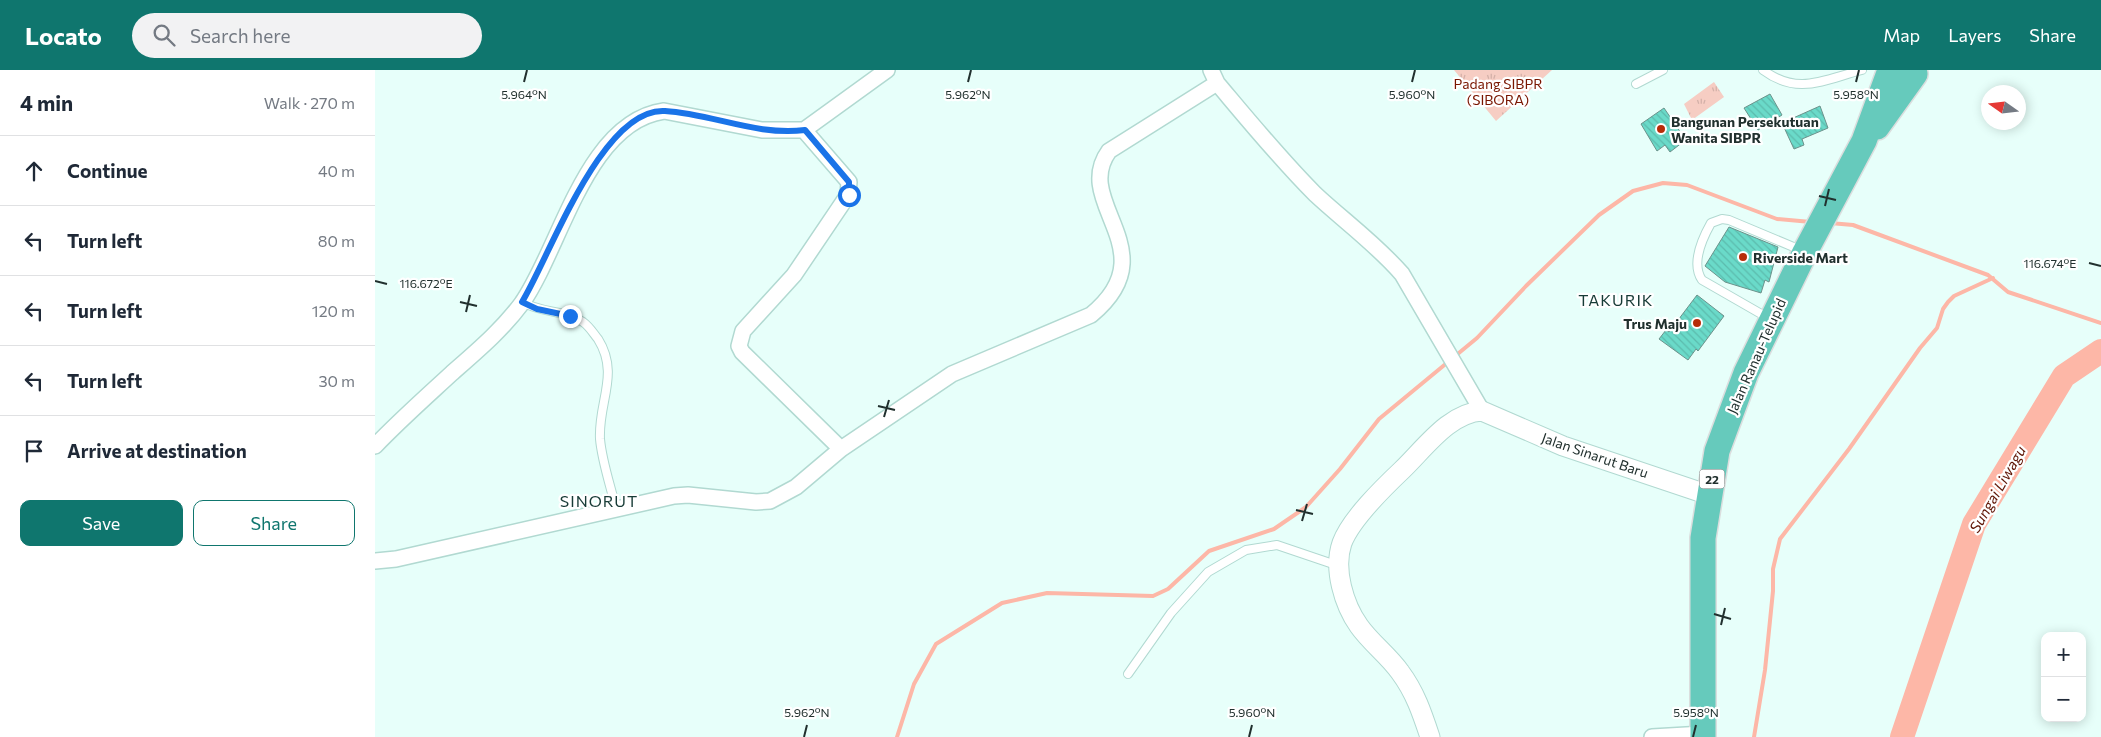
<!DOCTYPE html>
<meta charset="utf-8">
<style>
:root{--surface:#fff;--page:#f2f2f3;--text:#1f2937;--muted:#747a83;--line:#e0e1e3;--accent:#0f766e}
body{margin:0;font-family:Commissioner,sans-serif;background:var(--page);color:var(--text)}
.controls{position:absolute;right:15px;bottom:15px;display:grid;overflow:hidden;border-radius:10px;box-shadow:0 2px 12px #0003}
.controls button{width:45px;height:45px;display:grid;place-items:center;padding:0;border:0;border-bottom:1px solid var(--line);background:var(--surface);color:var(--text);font:25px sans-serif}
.compass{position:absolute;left:1606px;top:15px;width:45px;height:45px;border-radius:50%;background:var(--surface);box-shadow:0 2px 12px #0003;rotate:284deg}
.stop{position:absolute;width:15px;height:15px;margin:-11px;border:4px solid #1a73e8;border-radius:50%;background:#fff}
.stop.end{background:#1a73e8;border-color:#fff;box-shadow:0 1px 5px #0008}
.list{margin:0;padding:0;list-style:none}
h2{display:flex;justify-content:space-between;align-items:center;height:65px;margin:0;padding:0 20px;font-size:21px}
h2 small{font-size:16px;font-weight:400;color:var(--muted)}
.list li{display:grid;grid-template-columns:32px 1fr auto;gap:15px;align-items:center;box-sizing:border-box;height:70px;padding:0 20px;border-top:1px solid var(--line)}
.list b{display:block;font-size:19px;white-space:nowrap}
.list em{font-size:16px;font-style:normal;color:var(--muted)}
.actions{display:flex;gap:10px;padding:15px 20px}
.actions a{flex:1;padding:11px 0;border:1px solid var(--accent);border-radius:10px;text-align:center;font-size:18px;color:var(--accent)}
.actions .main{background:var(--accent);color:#fff}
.icon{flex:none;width:28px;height:28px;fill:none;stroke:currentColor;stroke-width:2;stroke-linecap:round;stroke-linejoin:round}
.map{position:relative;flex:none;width:1726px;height:667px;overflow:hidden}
header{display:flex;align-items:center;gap:30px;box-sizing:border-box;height:70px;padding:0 25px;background:var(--accent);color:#fff}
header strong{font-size:24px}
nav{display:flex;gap:28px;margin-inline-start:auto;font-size:18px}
.search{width:350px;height:45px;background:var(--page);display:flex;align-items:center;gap:12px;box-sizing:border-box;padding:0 18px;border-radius:28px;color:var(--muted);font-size:19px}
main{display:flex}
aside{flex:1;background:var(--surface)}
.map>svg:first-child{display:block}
.grass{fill:url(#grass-tufts)}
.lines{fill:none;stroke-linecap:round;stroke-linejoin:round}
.stream{stroke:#fdb7a7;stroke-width:4}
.river{stroke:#fdb7a7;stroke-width:24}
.building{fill:url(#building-back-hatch);stroke:#6c928b}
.service-casing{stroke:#b1d9d1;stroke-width:10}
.minor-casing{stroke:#b1d9d1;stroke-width:18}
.tertiary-casing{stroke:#b1d9d1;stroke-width:21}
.trunk-casing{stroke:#dbdede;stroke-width:28}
.service{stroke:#fff;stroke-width:8}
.minor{stroke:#fff;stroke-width:15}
.tertiary{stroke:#fff;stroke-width:19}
.trunk{stroke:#66cabc;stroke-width:25}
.route{stroke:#1a73e8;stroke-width:6}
.ticks{fill:none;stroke:#21302e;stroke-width:2}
.poi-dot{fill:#b72c09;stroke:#fff;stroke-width:2}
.labels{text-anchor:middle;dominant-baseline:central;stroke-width:4.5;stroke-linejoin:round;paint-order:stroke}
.shield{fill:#fff;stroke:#646e6d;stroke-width:1}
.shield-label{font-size:12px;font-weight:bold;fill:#21302e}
.park-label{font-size:14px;fill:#791600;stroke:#fff}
.poi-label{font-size:14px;font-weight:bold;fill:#21302e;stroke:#fff;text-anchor:start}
.street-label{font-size:14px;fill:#21302e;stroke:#fff}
.water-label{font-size:15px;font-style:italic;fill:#601606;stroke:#fff}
.quarter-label{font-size:16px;letter-spacing:1px;fill:#173b36;stroke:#fff}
.ticks-label{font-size:12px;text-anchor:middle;fill:#21302e;stroke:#fff;stroke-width:4.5;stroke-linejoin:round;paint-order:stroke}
</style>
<header>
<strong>Locato</strong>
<div class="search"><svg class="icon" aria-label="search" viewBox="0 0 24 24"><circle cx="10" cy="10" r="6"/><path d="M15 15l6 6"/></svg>Search here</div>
<nav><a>Map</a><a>Layers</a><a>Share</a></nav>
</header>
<main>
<aside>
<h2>4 min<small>Walk · 270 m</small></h2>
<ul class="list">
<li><svg class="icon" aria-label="ahead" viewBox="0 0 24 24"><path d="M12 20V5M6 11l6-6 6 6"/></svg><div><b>Continue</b></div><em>40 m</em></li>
<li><svg class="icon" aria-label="left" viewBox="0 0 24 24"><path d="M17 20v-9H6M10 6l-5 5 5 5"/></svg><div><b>Turn left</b></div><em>80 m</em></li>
<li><svg class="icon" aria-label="left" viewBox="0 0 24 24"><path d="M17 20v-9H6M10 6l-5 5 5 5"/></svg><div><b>Turn left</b></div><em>120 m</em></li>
<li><svg class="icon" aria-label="left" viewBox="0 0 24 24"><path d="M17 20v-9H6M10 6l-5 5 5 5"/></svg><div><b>Turn left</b></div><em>30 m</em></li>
<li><svg class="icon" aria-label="arrive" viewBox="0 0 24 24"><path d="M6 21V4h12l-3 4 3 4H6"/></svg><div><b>Arrive at destination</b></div></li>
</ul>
<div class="actions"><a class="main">Save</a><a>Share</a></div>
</aside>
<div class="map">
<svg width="1726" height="667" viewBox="0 0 1726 667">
<defs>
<pattern id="grass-tufts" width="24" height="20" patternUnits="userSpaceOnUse" patternTransform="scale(1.25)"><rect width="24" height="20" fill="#f6cdc3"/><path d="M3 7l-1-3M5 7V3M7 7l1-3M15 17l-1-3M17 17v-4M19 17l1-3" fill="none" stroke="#d3b0a8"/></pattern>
<pattern id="building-back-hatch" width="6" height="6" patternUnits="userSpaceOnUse" patternTransform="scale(1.25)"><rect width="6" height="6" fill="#6adac9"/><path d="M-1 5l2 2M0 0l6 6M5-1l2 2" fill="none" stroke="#5cbbad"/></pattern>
</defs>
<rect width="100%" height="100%" fill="#e7fffa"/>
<path class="grass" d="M1079 0H1177L1121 51Z
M1339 12 1349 27 1317 50 1309 34Z"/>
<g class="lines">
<path class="stream" d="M1455 153 1478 155 1613 205 1633 222 1726 253
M1079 287 1102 268 1151 216 1224 145 1258 121 1288 113 1312 115 1402 149 1436 152
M522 667 539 614 561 574 627 533 672 523 778 526 793 519 834 481 899 459 931 437 965 399 1004 349 1073 292
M1379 667 1390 600 1398 521V499L1405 469 1474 379 1545 278 1562 258 1568 239 1573 232 1579 226 1618 208"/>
<path class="river" d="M1527 667 1599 454 1689 306 1726 281"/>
</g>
<path class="building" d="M1395 24 1407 45 1383 60 1369 38Z
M1445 36 1453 58 1427 69 1429 75 1419 79 1407 53Z
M1289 38 1306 63 1303 66 1308 72 1295 82 1290 75 1282 81 1266 54Z
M1354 157 1403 177 1394 212 1390 210 1386 223 1350 212 1330 196Z
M1322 225 1349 246 1323 281 1321 279 1313 290 1284 269 1291 260 1294 262Z"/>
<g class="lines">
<defs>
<path id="service" d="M1388 0C1423 26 1448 10 1487 0
M1261 14 1288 0
M147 232C166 243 190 240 208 252 215 257 218 263 223 269 245 304 223 332 225 369 227 392 236 417 241 439
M1395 249 1327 210C1316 194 1327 169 1336 153L1347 149 1354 150 1428 181
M753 604 796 543 833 502 871 480 902 475 964 496"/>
<path id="minor" d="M836 0 842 13C874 51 905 89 940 124 969 151 1001 174 1027 204L1107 341
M429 60 474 112 473 125 419 205 368 261 364 276 367 282 466 379
M0 376C25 350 51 327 77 303 102 281 127 260 147 233 186 177 211 52 289 41L387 60H429L512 0
M0 491 21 489 299 426 313 425 381 432 395 431 421 417 466 379 577 304 716 245C794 181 696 133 734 81L842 13
M1277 667 1328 664"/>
<path id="tertiary" d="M1055 667C1047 643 1040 622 1025 602 1013 585 996 573 984 556 969 535 958 499 967 473 976 449 1008 418 1027 400 1050 378 1074 343 1107 341L1188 376 1334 425"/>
<path id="trunk" d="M1502 57 1540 4
M1328 667V468L1342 381 1371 303 1430 182 1489 71 1515 0"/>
</defs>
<use href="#service" class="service-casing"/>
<use href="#minor" class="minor-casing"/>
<use href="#tertiary" class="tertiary-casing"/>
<use href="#trunk" class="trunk-casing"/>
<use href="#service" class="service"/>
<use href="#minor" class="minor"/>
<use href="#tertiary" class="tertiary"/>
<use href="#trunk" class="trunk"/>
</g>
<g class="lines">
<path class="route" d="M195 246 162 239 147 232C175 186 227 37 290 41 338 44 381 66 430 60L474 112V125"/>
</g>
<path class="ticks" d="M149 12 152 0M593 12 596 0M1037 12 1040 0M1481 12 1484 0M1444 126 1461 130M1450 136 1454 119M1714 193 1726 196M0 211 12 214M85 232 102 236M91 242 95 225M503 336 520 340M509 347 514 330M921 440 938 444M927 451 932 434M1339 544 1356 549M1346 555 1350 538M429 667 432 655M874 667 877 655M1318 667 1321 655"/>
<g class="poi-dot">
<circle cx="1286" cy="59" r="5"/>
<circle cx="1368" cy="187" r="5"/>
<circle cx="1322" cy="253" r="5"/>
</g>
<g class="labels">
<rect class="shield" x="1324.5" y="399.5" width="25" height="19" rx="4"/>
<g class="shield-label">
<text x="1337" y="409">22</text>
</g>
<g class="park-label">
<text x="1123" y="13">Padang SIBPR<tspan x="1123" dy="16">(SIBORA)</tspan></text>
</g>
<g class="poi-label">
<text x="1296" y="51">Bangunan Persekutuan<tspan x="1296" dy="16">Wanita SIBPR</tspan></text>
<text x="1378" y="187">Riverside Mart</text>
<text x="1312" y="253" text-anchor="end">Trus Maju</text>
</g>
<g class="street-label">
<text transform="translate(1381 286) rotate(-66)">Jalan Ranau-Telupid</text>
<text transform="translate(1220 385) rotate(19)">Jalan Sinarut Baru</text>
</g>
<g class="water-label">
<text transform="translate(1622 419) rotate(-60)">Sungai Liwagu</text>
</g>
<g class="quarter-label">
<text x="1241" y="229">TAKURIK</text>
<text x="224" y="430">SINORUT</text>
</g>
</g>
<g class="ticks-label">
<text x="149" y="29">5.964°N</text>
<text x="593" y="29">5.962°N</text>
<text x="1037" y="29">5.960°N</text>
<text x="1481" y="29">5.958°N</text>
<text x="1675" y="198">116.674°E</text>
<text x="51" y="218">116.672°E</text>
<text x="432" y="647">5.962°N</text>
<text x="877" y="647">5.960°N</text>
<text x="1321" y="647">5.958°N</text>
</g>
</svg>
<div class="controls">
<button>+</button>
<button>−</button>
</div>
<svg class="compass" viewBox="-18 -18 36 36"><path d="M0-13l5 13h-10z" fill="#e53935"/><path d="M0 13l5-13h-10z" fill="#747a83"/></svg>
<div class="stop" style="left:474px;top:125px"></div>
<div class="stop end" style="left:195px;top:246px"></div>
</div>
</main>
